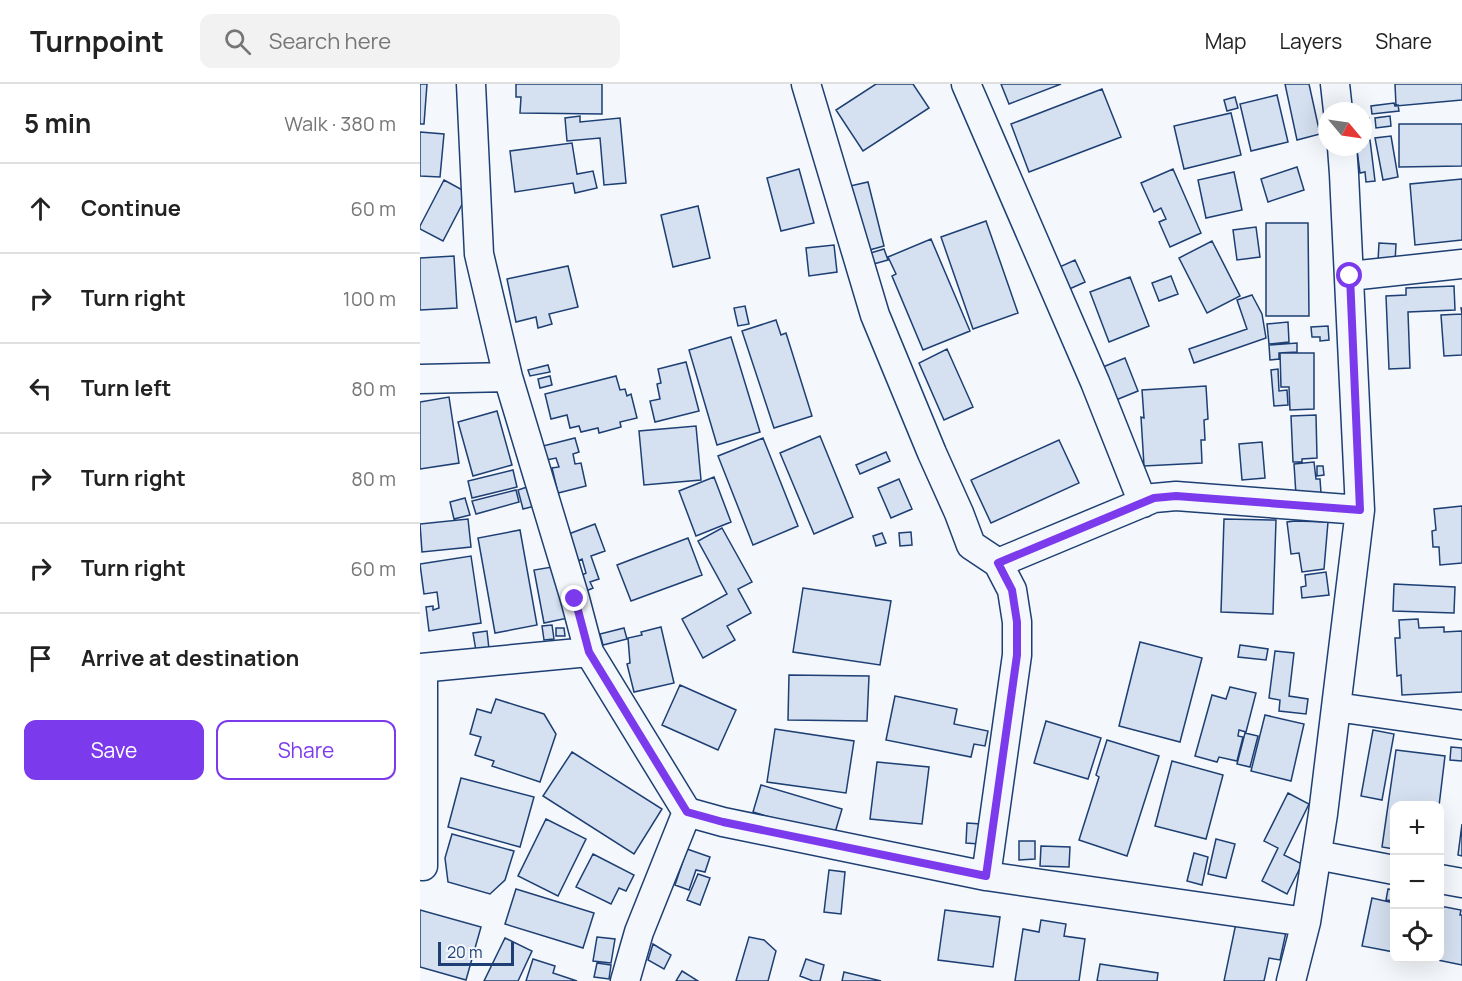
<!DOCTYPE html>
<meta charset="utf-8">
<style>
:root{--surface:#fff;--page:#f2f2f2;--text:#222;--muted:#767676;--line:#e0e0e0;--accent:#7c3aed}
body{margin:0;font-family:Manrope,sans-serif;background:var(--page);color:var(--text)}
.controls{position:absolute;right:18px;bottom:18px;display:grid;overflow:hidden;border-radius:12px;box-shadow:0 6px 24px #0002}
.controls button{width:54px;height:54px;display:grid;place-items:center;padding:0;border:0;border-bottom:2px solid var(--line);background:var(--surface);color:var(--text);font:30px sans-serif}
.compass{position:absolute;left:898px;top:18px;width:54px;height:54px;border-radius:50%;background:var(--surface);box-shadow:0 6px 24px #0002;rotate:119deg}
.scale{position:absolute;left:18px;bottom:15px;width:76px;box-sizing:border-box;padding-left:6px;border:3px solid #1d3f73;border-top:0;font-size:16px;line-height:21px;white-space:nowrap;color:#1d3f73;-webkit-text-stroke:4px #f4f7fb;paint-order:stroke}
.stop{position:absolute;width:18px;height:18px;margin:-14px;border:4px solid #7c3aed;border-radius:50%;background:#fff}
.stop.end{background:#7c3aed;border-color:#fff;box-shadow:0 2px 6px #0008}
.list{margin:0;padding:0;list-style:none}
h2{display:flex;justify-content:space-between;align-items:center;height:78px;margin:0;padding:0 24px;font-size:26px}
h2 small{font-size:20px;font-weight:400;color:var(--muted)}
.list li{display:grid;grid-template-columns:39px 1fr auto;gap:18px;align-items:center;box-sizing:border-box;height:90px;padding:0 24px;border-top:2px solid var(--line)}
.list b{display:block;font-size:22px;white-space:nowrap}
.list em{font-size:20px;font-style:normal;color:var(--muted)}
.actions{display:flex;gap:12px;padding:18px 24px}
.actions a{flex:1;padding:14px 0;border:2px solid var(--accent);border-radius:12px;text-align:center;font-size:21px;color:var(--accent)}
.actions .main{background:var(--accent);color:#fff}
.icon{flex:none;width:33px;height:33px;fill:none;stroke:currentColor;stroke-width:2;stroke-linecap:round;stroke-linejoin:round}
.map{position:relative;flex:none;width:1042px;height:897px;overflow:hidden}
header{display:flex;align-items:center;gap:36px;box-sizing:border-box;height:84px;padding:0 30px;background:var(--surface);border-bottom:2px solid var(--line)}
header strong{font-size:28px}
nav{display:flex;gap:33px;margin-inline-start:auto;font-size:21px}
.search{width:420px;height:54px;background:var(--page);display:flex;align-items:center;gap:15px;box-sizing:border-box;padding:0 21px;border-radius:12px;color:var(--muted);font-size:22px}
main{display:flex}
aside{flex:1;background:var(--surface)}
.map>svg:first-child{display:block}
.building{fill:#d5e0f0;stroke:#1d3f73;stroke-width:1.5}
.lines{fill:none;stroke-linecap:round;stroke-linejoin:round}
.minor-casing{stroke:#1d3f73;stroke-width:31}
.minor{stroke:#f4f7fb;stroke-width:28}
.route{stroke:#7c3aed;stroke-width:8}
</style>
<header>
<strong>Turnpoint</strong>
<div class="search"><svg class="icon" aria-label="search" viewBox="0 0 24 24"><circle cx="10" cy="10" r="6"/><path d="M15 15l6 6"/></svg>Search here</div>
<nav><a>Map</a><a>Layers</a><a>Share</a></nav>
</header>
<main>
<aside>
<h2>5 min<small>Walk · 380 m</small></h2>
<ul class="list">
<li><svg class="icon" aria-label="ahead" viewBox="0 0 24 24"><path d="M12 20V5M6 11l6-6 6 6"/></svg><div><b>Continue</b></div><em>60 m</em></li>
<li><svg class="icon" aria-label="right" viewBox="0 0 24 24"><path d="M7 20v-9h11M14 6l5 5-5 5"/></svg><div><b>Turn right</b></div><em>100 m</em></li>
<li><svg class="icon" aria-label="left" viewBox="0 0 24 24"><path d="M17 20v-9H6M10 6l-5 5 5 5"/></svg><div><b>Turn left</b></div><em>80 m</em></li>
<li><svg class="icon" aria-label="right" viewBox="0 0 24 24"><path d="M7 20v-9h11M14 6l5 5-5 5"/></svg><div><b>Turn right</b></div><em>80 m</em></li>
<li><svg class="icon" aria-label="right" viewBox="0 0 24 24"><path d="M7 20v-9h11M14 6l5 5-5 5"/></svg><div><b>Turn right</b></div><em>60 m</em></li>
<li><svg class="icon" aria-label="arrive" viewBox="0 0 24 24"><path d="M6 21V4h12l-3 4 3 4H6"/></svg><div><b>Arrive at destination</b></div></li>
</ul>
<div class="actions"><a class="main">Save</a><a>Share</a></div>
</aside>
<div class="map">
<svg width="1042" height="897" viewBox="0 0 1042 897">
<rect width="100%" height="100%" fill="#f4f7fb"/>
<path class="building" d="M0 0H7L4 40H0Z
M96 0H182V30L100 29 101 13H96Z
M456 0H493L509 24 443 67 416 26Z
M581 0H641L589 20Z
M865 0H889L900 50 877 56Z
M975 0H1042V16L976 22Z
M682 5 701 53 609 88 591 40Z
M857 11 868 58 831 67 820 20Z
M815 13 818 24 807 27 804 16Z
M974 19 975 22 978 21 979 27 952 30 951 22Z
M811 29 821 71 764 85 754 42Z
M160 32V38L200 34 206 99 184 101 180 54 147 57 145 34Z
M970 32 971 42 956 44 955 34Z
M943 34H949L950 50 943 51Z
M979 40H1042V82L979 83Z
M0 48 24 50 20 93 0 92Z
M971 52 978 93 963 96 955 54Z
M950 56 955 97 946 98 945 88 940 89 937 66 942 65 943 57Z
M152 59 157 90 173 87 177 104 155 109 153 99 95 108 90 67Z
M877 83 884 106 848 118 841 95Z
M379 85 394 139 361 147 347 94Z
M753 85 781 149 750 163 739 138 746 135 741 124 734 128 721 99Z
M814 88 822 126 786 134 778 96Z
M1042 95V156L995 161 990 100Z
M24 96 48 109 23 157 0 145V142Z
M448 98 464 162 446 167 430 102Z
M278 122 290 174 253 183 241 131Z
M566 137 598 229 553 245 521 153Z
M846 139H888L889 232H846Z
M836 143 840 173 817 176 813 146Z
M511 155 550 247 503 266 472 192 476 190 468 173Z
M792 157 820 212 787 229 759 174Z
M959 159 976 160 975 178 958 177Z
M414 161 417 188 389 192 386 164Z
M464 165 468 176 450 181 447 170Z
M34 172 37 224 0 226V174Z
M655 176 665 198 645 207 635 185Z
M148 182 158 223 129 230 132 240 118 244 116 233 96 238 87 195Z
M751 192 758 210 739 217 732 199Z
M710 193 729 242 689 258 670 208Z
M1034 202 1035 226 988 228 990 284 969 285 966 212 986 211V204Z
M832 211 842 230 846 254 774 279 769 265 827 245 817 216Z
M325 222 329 240 318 242 314 224Z
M1041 224H1042V271L1024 272 1021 231 1042 230Z
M356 236 361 251 366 249 392 332 354 344 322 247Z
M868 238 869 258 849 260 847 240Z
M908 242 909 256 900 257V253H892L891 243Z
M311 253 340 348 297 361 269 266Z
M877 259V268L859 269V275L850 276 849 261Z
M527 265 553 323 524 336 499 279Z
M860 269H894V325L870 326 869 303H861Z
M705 274 718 307 691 318 678 285Z
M266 278 279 327 235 338 230 317 240 315 237 300 241 299 238 285Z
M128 281 130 288 110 292 108 286Z
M858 285 859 307 867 306 868 321 854 322 851 286Z
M130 292 132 301 120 304 118 295Z
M196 292 200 306 205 305 207 312 211 310 217 334 200 338 201 343 179 349 178 344 161 348 159 342 150 344 147 331 131 335 125 310Z
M786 302 788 335 784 336 785 356H781L782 379 724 382 721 333 724 334 722 306Z
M29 313 39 379 0 385V318Z
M77 327 92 381 53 392 38 338Z
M896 331 897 374 882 375V378H873L871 332Z
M276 342 281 396 224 401 219 347Z
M400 352 433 433 394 450 360 369Z
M155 354 159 368 153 370 155 380 161 379 166 402 138 409 132 384 139 383 136 374 126 376 123 362Z
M343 354 378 442 333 461 298 372Z
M639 356 659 399 571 439 551 396Z
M842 358 845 394 822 396 819 360Z
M466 368 470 377 440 390 436 381Z
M894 378 896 395H900L901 409 876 411 874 380Z
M897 382H903L904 391 897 392Z
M93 386 97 403 52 414 48 397Z
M294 393 311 438 276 452 259 407Z
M479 395 492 425 471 434 458 404Z
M110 402 115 422 103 425 98 406Z
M96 406 99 418 56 430 52 417Z
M45 414 50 431 34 435 30 418Z
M1042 422V479L1020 481 1019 463H1013L1012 447 1016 446 1014 425Z
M48 435 51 463 2 468 0 440Z
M804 435 856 436 853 530 801 528Z
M875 437 908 438 904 485 882 488 879 469 871 470 867 438Z
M175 440 185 467 171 472 179 495 170 498 173 504 166 507 160 492 166 489 162 475 156 478 146 451Z
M302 444 332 498 318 505 331 529 307 542 315 556 283 574 262 535 307 510 278 457Z
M100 446 117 541 75 549 58 454Z
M491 448 492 461 480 462 479 449Z
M462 449 466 459 456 462 453 452Z
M268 454 282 491 211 517 197 481Z
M51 472 61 539 9 547 6 523 13 522V526L19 524 17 508 4 510 0 480Z
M138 482 148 534 124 539 114 486Z
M906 488 909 511 882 514 881 503 886 502 885 491Z
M974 500 1035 503 1034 529 973 527Z
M383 504 471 517 460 581 373 568Z
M998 535 999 544 1024 543V548L1042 547V608L982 611 981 591 977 592 975 554H980L979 536Z
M132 541 134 555 124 556 122 542Z
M241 543 254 599 214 608 207 580 210 579 208 554 222 551 221 548Z
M136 544H144L145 552H136Z
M204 544 207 555 183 561 180 550Z
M67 547 69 565 56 567 53 549Z
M720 558 782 574 760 658 699 642Z
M820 561 848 565 846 576 818 573Z
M855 567 874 569 869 612 888 615 886 630 859 627 860 616 849 614Z
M369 591 449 592 447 637 368 636Z
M260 601 316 626 298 666 242 641Z
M810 603 836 609 826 648 819 646 818 652 823 653 817 677 799 673 797 678 775 672 792 611 806 615Z
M475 612 537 625 534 640 568 647 565 662 554 660 551 673 466 656Z
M76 615 124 630 136 650 120 698 72 682 74 677 55 671 61 653 50 650 57 625 71 629Z
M845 631 884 640 871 697 831 687Z
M626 637 681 654 668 695 614 679Z
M355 645 434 657 426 709 347 698Z
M953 646 974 650 962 716 941 712Z
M825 649 838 652 830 683 817 680Z
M687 656 739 672 707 772 659 756 679 693 676 691Z
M1031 663 1042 664V677L1030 676Z
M976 666 1025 672 1019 722H974V765L962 763Z
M152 668 242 725 214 770 123 712Z
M752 677 803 691 786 755 735 742Z
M457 678 509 683 502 740 450 735Z
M41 694 114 713 100 763 28 743Z
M341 701 422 725 414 752 333 728Z
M868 709 889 720 864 771 882 780 867 810 842 797 858 764 844 757Z
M126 735 166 755 138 812 98 792Z
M547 739 561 740 559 760 546 759Z
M1042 740V772L1038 771Z
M32 750 94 767 85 796 70 810 28 798 25 774Z
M796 755 815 760 806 794 788 790Z
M599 757H615V775L599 776Z
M621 762 650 763 649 783 620 782Z
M267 765 290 773 285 788 276 786 269 806 255 801Z
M774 769 788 773 782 801 767 797Z
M173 770 214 791 206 807 199 804 191 820 156 803Z
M409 786 425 788 421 830 404 828Z
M278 790 290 794 280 821 267 816Z
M96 805 174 829 163 864 85 840Z
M968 805 974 806V817L966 816Z
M952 814 974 819V868L942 862Z
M1020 822 1041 826 1040 831H1042V881L1008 874H1020Z
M0 826 61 843 46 896 0 883Z
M525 826 580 833 573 883 518 876Z
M621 836 646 840 644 852 665 855 659 897H595L603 845 619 848Z
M816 839 866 848 860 876 849 874 844 897H804Z
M177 853 195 855 191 879 173 877Z
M329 853 344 856 356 867 348 897H316Z
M85 854 112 867 98 897H64Z
M233 860 251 871 244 885 228 876Z
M113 875 135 882 133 889 157 897H106Z
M386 875 404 881 400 897H393L380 892Z
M177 879 191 881 189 895 174 893Z
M680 880 738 889 737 897H677Z
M262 887 278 897H256Z
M424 888 461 897H422Z"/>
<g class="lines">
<defs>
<path id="minor" d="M51 0 59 170 88 293 155 515 169 568 267 728 219 848 205 897
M386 0 455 231 512 369 539 429 551 461 578 479 592 506 597 538V571L566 792 886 838
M546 0 675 298 723 419
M915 0 918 27
M930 192 1042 180
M0 295 88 293
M578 479 734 414 756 412 940 426
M0 584 169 568
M3 584V782
M916 623 1042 641
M267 728 303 738 566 792
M897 771 974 786
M1020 795 1042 799
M871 897 886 838 903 730 940 426 924 90 922 63"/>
</defs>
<use href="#minor" class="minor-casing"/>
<use href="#minor" class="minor"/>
</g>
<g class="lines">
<path class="route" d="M155 515 169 568 267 728 303 738 566 792 597 571V538L592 506 578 479 734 414 756 412 940 426 930 192"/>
</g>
</svg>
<div class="controls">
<button>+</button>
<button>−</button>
<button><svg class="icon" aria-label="locate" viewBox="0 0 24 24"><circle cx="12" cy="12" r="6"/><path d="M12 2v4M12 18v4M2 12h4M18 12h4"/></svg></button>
</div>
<svg class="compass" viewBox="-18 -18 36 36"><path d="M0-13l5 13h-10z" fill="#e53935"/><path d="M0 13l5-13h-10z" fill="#767676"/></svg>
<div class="scale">20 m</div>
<div class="stop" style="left:930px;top:192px"></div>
<div class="stop end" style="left:155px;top:515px"></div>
</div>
</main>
